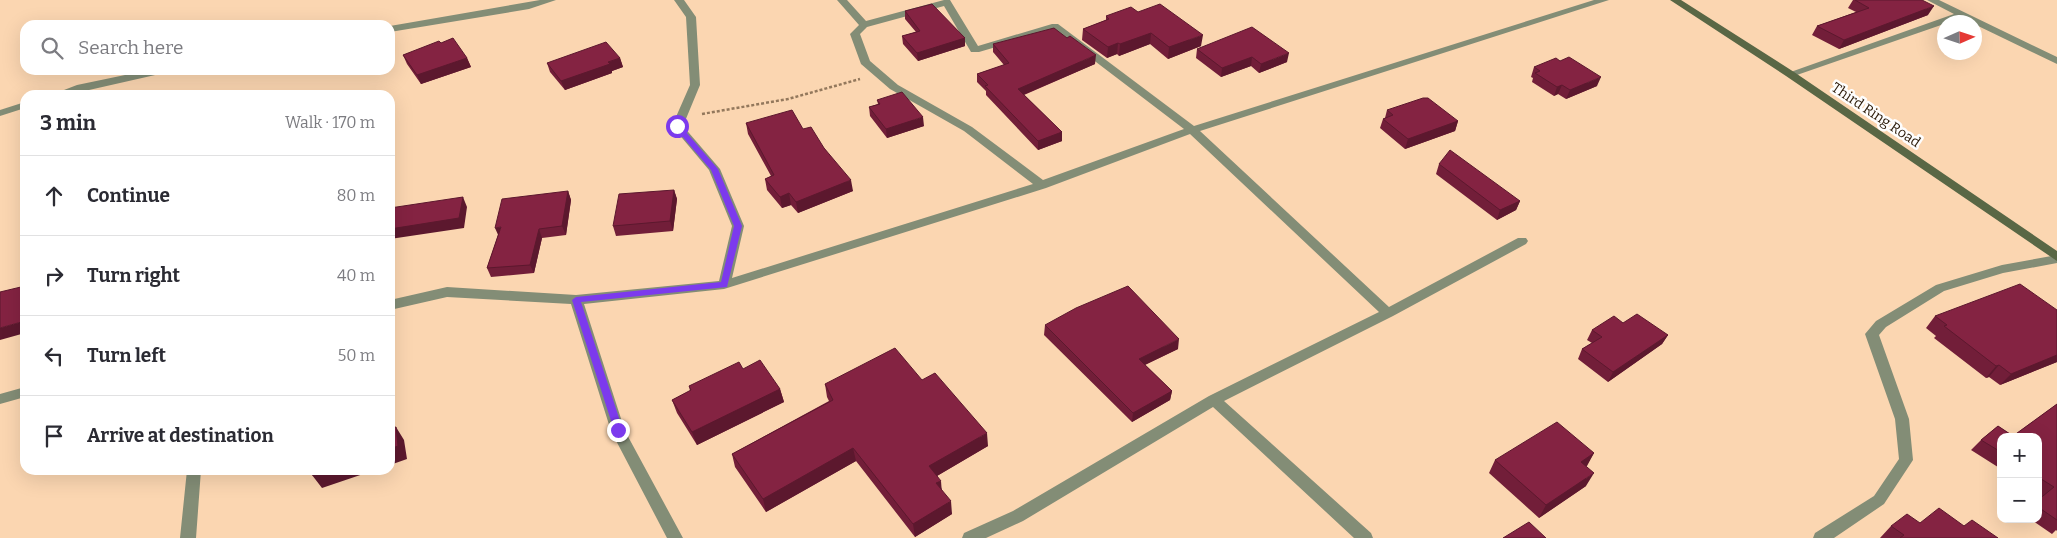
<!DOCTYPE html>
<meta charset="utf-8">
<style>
:root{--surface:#fff;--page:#f2f2f3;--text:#2b2b33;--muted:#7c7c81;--line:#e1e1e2}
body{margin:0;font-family:Bitter,serif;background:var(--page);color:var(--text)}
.controls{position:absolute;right:15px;bottom:15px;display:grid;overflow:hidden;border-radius:10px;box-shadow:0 5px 20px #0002}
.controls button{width:45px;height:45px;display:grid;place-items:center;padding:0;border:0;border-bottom:1px solid var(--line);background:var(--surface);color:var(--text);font:25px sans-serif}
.compass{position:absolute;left:1937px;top:15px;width:45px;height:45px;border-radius:50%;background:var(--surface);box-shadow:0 5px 20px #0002;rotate:87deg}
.stop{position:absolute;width:15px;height:15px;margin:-11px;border:4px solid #7c3aed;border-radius:50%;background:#fff}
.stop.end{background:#7c3aed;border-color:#fff;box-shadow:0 1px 5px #0008}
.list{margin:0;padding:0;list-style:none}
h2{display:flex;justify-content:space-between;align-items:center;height:65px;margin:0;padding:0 20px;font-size:21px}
h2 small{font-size:16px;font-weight:400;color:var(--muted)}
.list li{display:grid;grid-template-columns:32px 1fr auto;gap:15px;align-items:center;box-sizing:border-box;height:80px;padding:0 20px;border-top:1px solid var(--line)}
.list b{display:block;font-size:19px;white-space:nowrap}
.list em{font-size:16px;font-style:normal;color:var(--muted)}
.icon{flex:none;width:28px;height:28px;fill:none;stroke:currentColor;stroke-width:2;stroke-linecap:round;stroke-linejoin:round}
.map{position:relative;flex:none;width:2057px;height:538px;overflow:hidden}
.search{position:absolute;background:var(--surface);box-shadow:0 5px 20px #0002;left:20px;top:20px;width:375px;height:55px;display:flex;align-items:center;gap:12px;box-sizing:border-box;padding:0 18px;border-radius:15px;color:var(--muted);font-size:19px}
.panel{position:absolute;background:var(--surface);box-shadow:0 5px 20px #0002;left:20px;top:90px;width:375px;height:385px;border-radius:15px}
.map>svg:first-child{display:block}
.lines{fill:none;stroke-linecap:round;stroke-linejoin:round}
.path{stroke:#93785c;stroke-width:2.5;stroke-dasharray:3 2;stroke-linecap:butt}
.street{fill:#838d76;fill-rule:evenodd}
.secondary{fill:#596745;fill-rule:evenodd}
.wall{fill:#721e39}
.shaded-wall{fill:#5c182e}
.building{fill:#842342;stroke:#5c182e}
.route{fill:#7c3aed}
.labels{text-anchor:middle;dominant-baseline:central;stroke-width:5;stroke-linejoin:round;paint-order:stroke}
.street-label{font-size:14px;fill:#2a1907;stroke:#fefefe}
</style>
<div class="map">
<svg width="2057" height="538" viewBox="0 0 2057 538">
<rect width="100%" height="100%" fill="#fbd6b1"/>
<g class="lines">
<path class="path" d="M702 114 788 99 860 79"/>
<path class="street" d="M540 0H556L529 9 390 32V26Z
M674 0H684L696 17 700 85 683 126 720 169 744 226 732 278 1033 184 964 131 890 89 861 64 850 34 859 25 837 0H847L866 21 944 0H950L978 46 1052 24H1058L1194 126 1594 0H1609L1200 131 1389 307 1518 238H1526L1528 241 1526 244 1393 316 1224 401 1371 533 1373 538H1354L1213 407 1023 521 986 538H962L964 533 1013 511 1209 396 1379 312 1190 134 1046 188 724 289 584 304 625 431 683 538H667L611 431 571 304 447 297 390 310V300L447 287 576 295 719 281 732 226 709 170 672 126 690 85 686 17ZM944 6 971 52H979L1054 30 1184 129 1043 180 972 127 898 85 870 61 860 34 867 27Z
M1927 0H1939L2057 57V64L1974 24V22L1962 18 1944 22V24L1794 76 1790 77 1785 74 1954 14Z
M149 70H169L164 73 67 95H51L77 85Z
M25 102V108L0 116V110Z
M2057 255V263L2003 273 1944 291 1886 327 1879 335 1909 419 1913 460 1884 504 1834 538H1813L1815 533 1874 496 1899 459 1895 419 1865 334 1876 321 1936 285 2002 265Z
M25 387V397L0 404V394Z
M187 470H201L196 538H180Z"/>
<path class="secondary" d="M1670 0H1681L1794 72 2057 251V261L1786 76Z"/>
</g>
<path class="wall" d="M1853 0H1922L1928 15 1839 49 1812 35 1817 26 1856 12 1848 8Z
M905 11 965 38V46L918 61 903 44 902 36 916 32 905 19Z
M1138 12 1201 46 1168 59 1150 44 1119 56 1117 54 1107 58 1082 40 1083 29 1106 20V16Z
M441 43 467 58 471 67 421 84 407 64 403 55Z
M993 44 1095 64 1024 95 1062 132V141L1038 150 986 95V91L977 82V74L1004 65 993 52Z
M1197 49 1287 62 1259 73 1251 66 1221 77 1196 58Z
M620 58 623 67 612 71V73L565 90 550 72 547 63Z
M1534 67 1597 86 1566 99 1558 94 1554 96 1532 82 1533 78 1531 77Z
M877 100 924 126 887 138 870 116 869 107 878 104Z
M1387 110 1458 121 1455 131 1405 149 1380 128 1383 119 1385 118Z
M746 123 803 129 824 148 853 191 798 213 791 205 782 208 767 190 765 179 771 176 748 134Z
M1439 164 1520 201 1516 210 1497 220 1436 174Z
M674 190 677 199 673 231 616 236 613 226Z
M568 191 571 200 566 235 542 238 534 273 491 277 487 268 498 235Z
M2057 310V362L2000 385 1989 377 1986 378 1934 338 1936 336 1926 328 1935 316Z
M1623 323 1668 335 1662 344 1608 382 1578 359 1582 349 1592 343 1587 340 1592 330Z
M1045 325 1178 349 1145 365 1172 391 1170 400 1132 422 1044 335Z
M743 369 780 389 784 402 697 445 677 413 672 400 690 391 689 386Z
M922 380 988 446 937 476 942 490 952 514 915 537 856 461 766 512 735 467 732 454 829 401 827 397 825 384Z
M2057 404V531L2056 530 2052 534 2030 519H2038V500L2043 497 2038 494V437H2001V469L1971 450 1981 440 1998 426 2013 436Z
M1594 453 1586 466V486L1539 518 1489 473 1495 460Z
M1920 523 1964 526 1998 538H1880L1891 526Z"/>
<path class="shaded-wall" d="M1934 6 1928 15 1839 49 1844 40Z
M1151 33 1150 44 1119 56 1120 44Z
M1203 35 1201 46 1168 59 1169 47Z
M965 38V46L918 61 917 53Z
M1118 43 1117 54 1107 58 1108 47Z
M1289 53 1287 62 1259 73 1261 64Z
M1096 55 1095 64 1018 97V89Z
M1252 57 1251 66 1221 77 1222 68Z
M467 58 471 67 421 84 417 75Z
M620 58 623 67 612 71V73L565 90 561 81Z
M1601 77 1597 86 1566 99 1570 90Z
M1562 85 1558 94 1554 96 1557 87Z
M923 117 924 126 887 138 886 129Z
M1458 121 1455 131 1405 149 1408 139Z
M1062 132V141L1038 150V141Z
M851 180 853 191 798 213 796 202Z
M674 190 677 199 673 231 670 221Z
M568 191 571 200 566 235 562 226Z
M789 193 791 205 782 208 780 197Z
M463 197 467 207 464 228 390 239V229Z
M1520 201 1516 210 1497 220 1500 210Z
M501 227 499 237 495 228Z
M539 229 542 238 534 273 530 265Z
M25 321V333L0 340V328Z
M1668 335 1662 344 1608 382 1613 372Z
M1179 339 1178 349 1138 368 1139 359Z
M2057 355V362L2000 385 2011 374Z
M1999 365 1989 377 1986 378 1996 366Z
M780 389 784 402 697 445 692 432Z
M1172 391 1170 400 1132 422 1133 413Z
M396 427 404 440 407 459 390 465V449Z
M987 433 988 446 930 480 929 466Z
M853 448 856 461 766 512 763 499Z
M1594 453 1587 466 1573 475 1581 462Z
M328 470H375L322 488 312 475Z
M1594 473 1586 486 1539 518 1546 505Z
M941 481 942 494 936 483Z
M951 501 952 514 915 537 913 524Z"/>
<path class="building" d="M1855 0H1922L1934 6 1844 40 1817 26 1869 8Z
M932 4 965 38 917 53 902 36 920 31 905 11Z
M1160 4 1203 35 1169 47 1151 33 1120 44 1118 43 1108 47 1083 29 1109 19 1106 16 1131 7 1138 12Z
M1252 27 1289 53 1261 64 1252 57 1222 68 1197 49Z
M1054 28 1067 38 1070 36 1096 55 1018 89 1062 132 1038 141 985 86 988 85 977 74 1009 63 993 44Z
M453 38 467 58 417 75 403 55 439 41 441 43Z
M606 42 620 58 608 62 610 64 561 81 547 63Z
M1569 57 1601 77 1570 90 1562 85 1557 87 1535 73 1540 71 1534 67 1556 58 1560 61Z
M902 92 923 117 886 129 869 107 880 104 877 100Z
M1423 98H1428L1458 121 1408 139 1383 119 1393 115 1387 110Z
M792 110 803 129 811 127 824 148 851 180 796 202 789 193 780 197 765 179 774 175 746 123Z
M1450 150 1520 201 1500 210 1439 164Z
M674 190 670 221 613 226 619 194Z
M568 191 562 226 539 229 530 265 487 268 501 227 495 228 502 199Z
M463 197 459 218 390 229V208Z
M2020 284 2057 310V355L2011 374 1999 365 1996 366 1944 326 1947 325 1935 316Z
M25 286V321L0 328V292Z
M1128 286 1179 339 1139 359 1172 391 1133 413 1045 325 1076 308Z
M1637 314 1668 335 1613 372 1582 349 1602 337 1592 330 1614 316 1623 323Z
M895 348 922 380 935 373 987 433 929 466 941 481 936 483 951 501 913 524 853 448 763 499 732 454 833 400 825 384Z
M760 360 780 389 692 432 672 400 691 390 689 386 739 362 743 369Z
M2057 404V520L2038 507V500L2054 487 2038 477V437H2001V452L1981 440 1998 426 2013 436Z
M1557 422 1594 453 1581 462 1594 473 1546 505 1495 460Z
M396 427 398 446 390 449V428Z
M312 470H328L312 475Z
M1939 508 1964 526 1972 520 1998 538H1900L1904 535 1891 526 1907 514 1920 523Z
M1529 522 1546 538H1503Z"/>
<path class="route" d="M675 125H680L718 169 742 226 727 287 581 302 623 430 618 434 614 430 572 300 576 297 721 282 734 226 711 170 675 128Z"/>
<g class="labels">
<g class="street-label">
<text transform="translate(1876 115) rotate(34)">Third Ring Road</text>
</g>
</g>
</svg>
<div class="controls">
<button>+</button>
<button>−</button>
</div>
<svg class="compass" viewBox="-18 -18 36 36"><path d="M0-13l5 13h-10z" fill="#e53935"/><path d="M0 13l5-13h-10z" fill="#7c7c81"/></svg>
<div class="stop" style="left:677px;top:126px"></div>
<div class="stop end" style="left:618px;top:430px"></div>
<div class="search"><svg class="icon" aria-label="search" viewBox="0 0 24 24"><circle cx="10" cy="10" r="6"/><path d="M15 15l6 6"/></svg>Search here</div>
<section class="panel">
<h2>3 min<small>Walk · 170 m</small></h2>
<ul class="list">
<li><svg class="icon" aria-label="ahead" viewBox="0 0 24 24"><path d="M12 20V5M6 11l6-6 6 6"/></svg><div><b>Continue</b></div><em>80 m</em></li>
<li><svg class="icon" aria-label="right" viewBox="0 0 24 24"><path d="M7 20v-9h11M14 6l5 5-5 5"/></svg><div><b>Turn right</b></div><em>40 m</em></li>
<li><svg class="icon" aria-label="left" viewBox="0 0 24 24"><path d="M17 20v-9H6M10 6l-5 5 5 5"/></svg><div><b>Turn left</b></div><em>50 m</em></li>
<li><svg class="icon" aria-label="arrive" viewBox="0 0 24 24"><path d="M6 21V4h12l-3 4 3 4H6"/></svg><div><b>Arrive at destination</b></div></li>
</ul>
</section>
</div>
